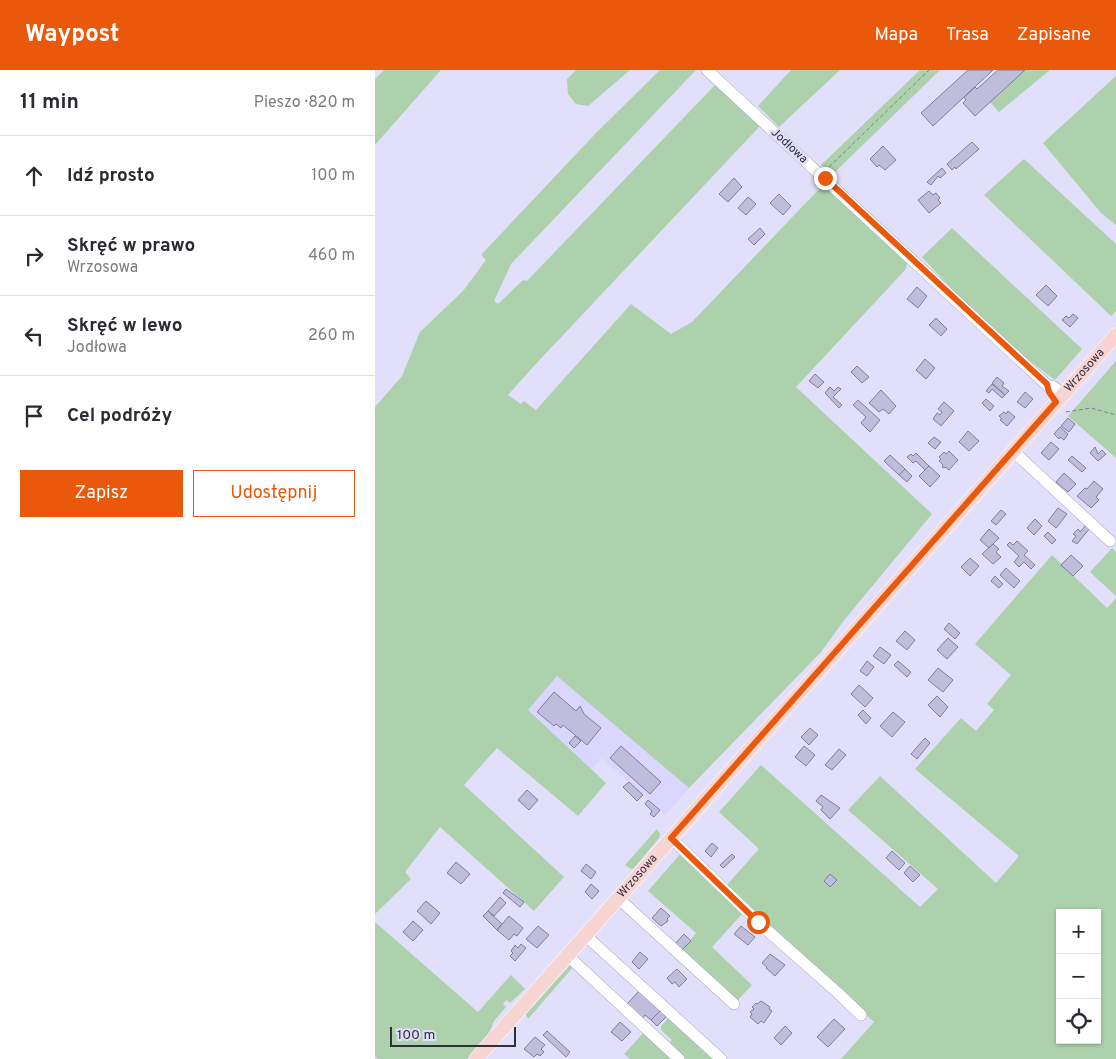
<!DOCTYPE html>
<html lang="pl">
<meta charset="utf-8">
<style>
:root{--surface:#fff;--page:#f7f7f7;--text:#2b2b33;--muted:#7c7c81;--line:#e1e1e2;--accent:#ea580c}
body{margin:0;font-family:Overpass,sans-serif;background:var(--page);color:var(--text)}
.controls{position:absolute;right:15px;bottom:15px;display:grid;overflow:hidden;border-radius:0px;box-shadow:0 1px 4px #0004}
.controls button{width:45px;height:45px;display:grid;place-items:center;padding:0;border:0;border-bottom:1px solid var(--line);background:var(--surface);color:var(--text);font:25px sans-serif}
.scale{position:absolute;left:15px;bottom:12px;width:126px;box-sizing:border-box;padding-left:5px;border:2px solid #312f3c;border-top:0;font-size:14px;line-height:18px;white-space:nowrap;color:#312f3c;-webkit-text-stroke:4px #e2dffa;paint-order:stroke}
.stop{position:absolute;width:15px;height:15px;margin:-11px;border:4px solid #ea580c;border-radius:50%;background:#fff}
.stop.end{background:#ea580c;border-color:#fff;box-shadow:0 1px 5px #0008}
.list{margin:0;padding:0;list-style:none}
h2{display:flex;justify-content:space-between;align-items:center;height:65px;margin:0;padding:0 20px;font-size:21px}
h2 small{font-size:16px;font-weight:400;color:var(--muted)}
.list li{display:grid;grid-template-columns:32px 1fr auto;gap:15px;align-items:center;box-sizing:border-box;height:80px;padding:0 20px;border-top:1px solid var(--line)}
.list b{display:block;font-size:19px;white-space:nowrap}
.list p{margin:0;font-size:16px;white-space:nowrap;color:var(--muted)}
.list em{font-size:16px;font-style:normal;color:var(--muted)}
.actions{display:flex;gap:10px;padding:15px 20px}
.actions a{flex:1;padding:11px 0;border:1px solid var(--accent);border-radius:0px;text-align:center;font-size:18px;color:var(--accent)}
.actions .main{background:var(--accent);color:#fff}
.icon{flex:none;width:28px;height:28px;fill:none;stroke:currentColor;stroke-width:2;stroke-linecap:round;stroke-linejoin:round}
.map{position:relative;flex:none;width:741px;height:989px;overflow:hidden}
header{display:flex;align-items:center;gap:30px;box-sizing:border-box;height:70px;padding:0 25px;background:var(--accent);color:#fff}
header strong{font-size:24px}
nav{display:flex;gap:28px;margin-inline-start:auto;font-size:18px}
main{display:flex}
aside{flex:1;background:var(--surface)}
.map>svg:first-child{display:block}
.built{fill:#dad6fe}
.green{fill:#acd1ac;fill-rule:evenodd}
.building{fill:#c0bcdc;stroke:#807d9b}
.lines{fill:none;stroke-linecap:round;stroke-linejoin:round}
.minor-casing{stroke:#adaaca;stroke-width:12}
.major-casing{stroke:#fff;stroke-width:15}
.path{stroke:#817f92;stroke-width:1;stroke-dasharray:4 2.5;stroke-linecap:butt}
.minor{stroke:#fff;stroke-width:11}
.major{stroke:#f7d5d3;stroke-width:14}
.route{stroke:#ea580c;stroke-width:6}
.labels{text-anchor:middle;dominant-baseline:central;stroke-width:5;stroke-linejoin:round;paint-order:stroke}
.street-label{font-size:12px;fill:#312f3c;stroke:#e2dffa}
</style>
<header>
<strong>Waypost</strong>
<nav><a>Mapa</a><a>Trasa</a><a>Zapisane</a></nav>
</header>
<main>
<aside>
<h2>11 min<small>Pieszo · 820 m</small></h2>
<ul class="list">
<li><svg class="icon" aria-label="ahead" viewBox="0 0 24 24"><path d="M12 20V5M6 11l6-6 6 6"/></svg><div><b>Idź prosto</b></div><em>100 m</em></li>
<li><svg class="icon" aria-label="right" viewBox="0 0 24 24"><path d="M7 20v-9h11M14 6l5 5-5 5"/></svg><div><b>Skręć w prawo</b><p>Wrzosowa</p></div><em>460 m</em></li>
<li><svg class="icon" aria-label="left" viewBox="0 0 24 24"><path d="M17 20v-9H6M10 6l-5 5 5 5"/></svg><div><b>Skręć w lewo</b><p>Jodłowa</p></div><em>260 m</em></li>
<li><svg class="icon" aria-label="arrive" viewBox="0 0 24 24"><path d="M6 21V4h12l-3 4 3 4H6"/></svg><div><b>Cel podróży</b></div></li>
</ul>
<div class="actions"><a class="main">Zapisz</a><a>Udostępnij</a></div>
</aside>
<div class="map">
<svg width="741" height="989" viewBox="0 0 741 989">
<rect width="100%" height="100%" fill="#e2dffa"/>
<path class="built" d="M182 605 314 718 290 745 227 688 216 700 153 640Z"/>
<path class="green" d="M9 0H66L0 75V9Z
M201 0H255L213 36 201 34 193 24 192 9Z
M285 0H321L136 194 119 231 123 234 148 210 152 211 340 15 385 56 158 297 133 325 146 334 149 331 161 340 256 234 296 264 317 252 448 115 532 193 531 199 421 317 557 444 470 549 446 582 314 718 182 606 153 640 231 713 203 746 122 678 89 715 189 807 159 841 65 757 30 802 36 809 0 844V337L27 306 45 262 88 221 111 190 106 185 221 63Z
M416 0H465L404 57 383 36Z
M545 0H565L458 104 446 95Z
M650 0H675L624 42 615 32Z
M741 6V155L726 143 668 73Z
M649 89 741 174V241L736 246 609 125Z
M577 158 707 279 680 310C632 275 587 231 547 187Z
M741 291V388L693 346Z
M737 478 741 482V526L715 502Z
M677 485 732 538 741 528V989H466L499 952 350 817 384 779 344 742 386 695 545 837 563 819 473 740 505 706 621 813 644 786 540 699 586 648 601 661 619 640 612 634 636 605 600 574ZM685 843H722V970H685Z
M282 759 285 764 284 768 259 798 256 799 250 795Z
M307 782 369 842 337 877 377 915 360 933 307 880 321 863 273 821Z
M0 852 103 942 136 905 150 919 135 933 131 930 128 934 131 937 119 951 113 965 92 989H3L0 987Z
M200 895 153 949 151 944 194 896Z
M295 946 342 989H307L292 975 297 970 286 960V956Z
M270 961 302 989H255L249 984Z"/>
<path class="building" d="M593 0H618L558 56 546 43Z
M623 0H650L600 46 588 33 591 30 589 27 600 17 602 19Z
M597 72 604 79 581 99 580 97 577 100 572 94Z
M508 76 521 90 510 100 504 95 502 97 495 89Z
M567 98 571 103 565 108 563 106 556 115 552 112Z
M359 108 367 117 353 132 344 124Z
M554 121 558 125 561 123 565 128 563 130 566 133 554 143 543 130Z
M404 124 416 136 408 145 395 133Z
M373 127 381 134 371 145 363 138Z
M385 158 390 164 379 175 373 169Z
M671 215 682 226 673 236 661 225Z
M542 217 552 226 543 238 532 229Z
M698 244 703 248 695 257 687 250 691 246 694 248Z
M561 248 572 259 566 266 554 255Z
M550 289 560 298 551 309 541 300Z
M482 296 494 307 487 313 476 302Z
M440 304 449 312 443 318 434 311Z
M622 307 629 313 627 316 634 321 630 325 617 313Z
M617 314 630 325 627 328 617 319 614 323 611 321Z
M455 317 459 321 463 317 466 319 458 327 467 335 464 338 450 323Z
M506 320 521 336 514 344 508 339 504 342 494 333Z
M650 322 658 329 650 338 642 332Z
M611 329 619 336 615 341 607 333Z
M483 330 505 350 495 362 486 353 491 347 478 335Z
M569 332 579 341 566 356 558 349 562 343 565 345 567 342 563 339Z
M633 341 640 347 632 356 625 350 627 349 624 346 629 342 631 344Z
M693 348 700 354 694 362 686 356Z
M685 357 693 364 689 370 685 367 684 369 679 364Z
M593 361 604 371 594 381 584 372Z
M559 367 566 372 560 379 553 373Z
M676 372 684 379 674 390 666 383Z
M720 377 723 384 727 380 731 384 723 391 715 383Z
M574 381 583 390 574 400 570 397 569 398 567 397 568 395 564 391 566 389 564 387 569 382 571 384Z
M541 383 554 396 550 400 541 391 538 393 532 387 536 384 538 386Z
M515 385 530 399 524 405 509 391Z
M697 386 711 398 707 402 693 390Z
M554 396 565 406 555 417 544 406Z
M530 399 537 406 532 412 524 405Z
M689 403 701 414 693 422 681 412Z
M719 411 728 419 721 427 724 430 716 438 702 426 710 418 712 419Z
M683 438 692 444 681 458 673 451Z
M626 440 631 444 621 455 616 451Z
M660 449 667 456 659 465 652 458Z
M711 455 715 458 702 474 697 471 701 466 698 464 703 459 705 462Z
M614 459 624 468 614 478 605 470Z
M673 462 681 470 677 474 669 466Z
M642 471 653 481 649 485 660 495 656 499 649 492 644 497 639 492 644 486 632 475 635 472 638 475Z
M618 474 624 479 621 482 626 487 618 494 607 484Z
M696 485 708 496 698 506 686 495Z
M595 488 604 496 595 506 586 497Z
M631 498 645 511 639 518 625 505Z
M620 506 628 514 624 518 616 511Z
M574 553 585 563 580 569 569 559Z
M530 561 540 570 532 580 521 571Z
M573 568 583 577 572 589 562 580Z
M505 577 516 585 509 594 498 586Z
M492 591 499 597 492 606 485 601Z
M523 591 536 602 532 607 519 595Z
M563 598 578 610 568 622 553 610Z
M484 615 498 628 490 637 476 624Z
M179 622 201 641 205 636 209 644 226 658 212 675 188 655 186 658 181 654 179 656 162 642Z
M562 626 573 637 565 647 553 635Z
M488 640 496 648 491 654 483 645Z
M518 642 530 652 517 667 505 656Z
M435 658 443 665 434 675 426 667Z
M200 666 206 671 199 678 194 673Z
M550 668 555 673 542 689 536 684Z
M246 676 286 712 275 724 235 688Z
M429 676 440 685 431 696 420 687Z
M464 679 471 685 457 700 450 695Z
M254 712 268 725 262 731 248 717Z
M152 720 163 730 154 740 143 730Z
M446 725 465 738 455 749 446 740 448 737 441 731Z
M273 730 285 740 279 747 275 744 277 741 270 734Z
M337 773 343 778 336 787 330 781Z
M517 781 530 793 524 800 511 788Z
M357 784 360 787 348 798 345 795Z
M81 792 95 804 86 814 72 803Z
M211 794 221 802 216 809 206 801Z
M535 796 545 805 538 812 529 803Z
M455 804 462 810 455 817 449 811Z
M216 814 224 821 217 829 210 822Z
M131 819 149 832 145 837 128 823Z
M125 827 131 833 119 846 113 841Z
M51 831 65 843 56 854 42 841Z
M286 838 295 846 292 849 293 851 286 856 277 848Z
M113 841 127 854 122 860 108 846Z
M134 846 148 858 142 866 139 864 134 870 122 860Z
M38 851 48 860 38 871 28 862Z
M163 856 174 865 162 878 151 869Z
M366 856 380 867 373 875 359 864Z
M309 864 316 871 307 880 300 874Z
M146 874 151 878 140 891 135 886 138 883 136 881 140 875 143 878Z
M265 882 273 889 264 899 257 892Z
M395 884 410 895 400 906 391 898 392 897 387 893Z
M302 899 312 909 304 917 300 912 297 914 292 908Z
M264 921 285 941 276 950 270 945 267 949 252 934Z
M386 931 395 937 394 939 397 941 389 953 386 951 383 954 375 947 377 944 375 942 379 939 377 937 381 933 382 934Z
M285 941 291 947 282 956 276 950Z
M459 949 470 959 453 977 442 967Z
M245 952 256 962 247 971 236 962Z
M410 956 417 963 406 975 399 968Z
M172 961 195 982 191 987 168 965Z
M160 967 170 975 166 979 169 982 165 986 162 984 159 987 149 979Z"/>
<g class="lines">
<defs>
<path id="minor" d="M332 0 672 315 679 317 688 324
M638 381 735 471
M296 768 383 852 463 923 486 945
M243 828 359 934
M210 865 346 989
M192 885 304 989"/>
<g id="major">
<path id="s1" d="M101 989 741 265"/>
</g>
</defs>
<use href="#minor" class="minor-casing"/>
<use href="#major" class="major-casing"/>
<path class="path" d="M454 97 554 0
M691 342 716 338 741 345"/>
<use href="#minor" class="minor"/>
<use href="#major" class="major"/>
</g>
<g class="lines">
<path class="route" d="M383 852 296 768 681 332 674 322 672 314 450 108"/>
</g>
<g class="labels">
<g class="street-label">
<text transform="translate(414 76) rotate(43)">Jodłowa</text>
<text stroke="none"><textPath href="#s1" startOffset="919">Wrzosowa</textPath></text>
<text stroke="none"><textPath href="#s1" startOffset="244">Wrzosowa</textPath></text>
</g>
</g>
</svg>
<div class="controls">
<button>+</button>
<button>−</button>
<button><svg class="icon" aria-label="locate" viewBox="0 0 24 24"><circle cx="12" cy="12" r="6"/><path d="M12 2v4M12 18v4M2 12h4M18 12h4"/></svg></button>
</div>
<div class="scale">100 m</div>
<div class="stop" style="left:383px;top:852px"></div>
<div class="stop end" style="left:450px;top:108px"></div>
</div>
</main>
